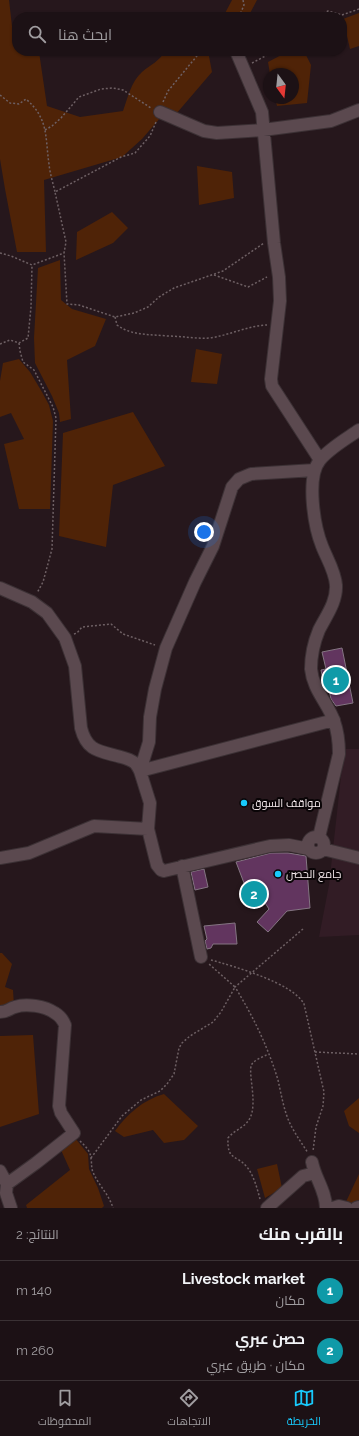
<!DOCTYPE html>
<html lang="ar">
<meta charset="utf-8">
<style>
:root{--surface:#1c1115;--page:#251a1e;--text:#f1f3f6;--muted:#a09da0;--line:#3a3134;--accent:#18cafc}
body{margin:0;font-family:Raleway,Cairo,sans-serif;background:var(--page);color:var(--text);direction:rtl}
.compass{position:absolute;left:263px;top:68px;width:36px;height:36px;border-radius:50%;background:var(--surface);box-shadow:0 1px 3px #0004;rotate:165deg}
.you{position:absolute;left:204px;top:532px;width:14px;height:14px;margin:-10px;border:3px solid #fff;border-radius:50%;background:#1a73e8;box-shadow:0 0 0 6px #1a73e833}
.badge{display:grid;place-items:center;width:26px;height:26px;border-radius:50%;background:var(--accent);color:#fff;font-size:13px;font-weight:700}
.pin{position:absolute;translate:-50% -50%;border:2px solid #fff;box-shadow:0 1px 4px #0006}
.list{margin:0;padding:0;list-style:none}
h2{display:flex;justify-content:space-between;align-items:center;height:52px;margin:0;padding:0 16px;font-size:17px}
h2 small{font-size:13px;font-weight:400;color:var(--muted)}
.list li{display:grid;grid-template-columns:26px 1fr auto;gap:12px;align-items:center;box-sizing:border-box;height:60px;padding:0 16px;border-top:1px solid var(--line)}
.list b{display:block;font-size:15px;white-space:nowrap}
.list p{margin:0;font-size:13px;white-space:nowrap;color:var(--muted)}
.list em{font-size:13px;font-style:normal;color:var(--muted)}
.icon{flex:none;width:22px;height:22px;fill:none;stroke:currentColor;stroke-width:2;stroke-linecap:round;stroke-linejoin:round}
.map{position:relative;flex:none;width:359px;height:1208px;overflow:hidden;direction:ltr}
.search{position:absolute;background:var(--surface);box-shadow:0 1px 3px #0004;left:12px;right:12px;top:12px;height:44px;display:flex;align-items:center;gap:10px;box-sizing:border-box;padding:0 14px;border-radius:16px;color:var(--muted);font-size:15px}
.sheet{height:172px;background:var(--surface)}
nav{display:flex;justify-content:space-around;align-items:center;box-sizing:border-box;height:56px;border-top:1px solid var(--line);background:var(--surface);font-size:11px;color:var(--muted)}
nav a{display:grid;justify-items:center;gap:2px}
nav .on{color:var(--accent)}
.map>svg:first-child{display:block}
.built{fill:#321c25}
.green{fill:#4f2307}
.building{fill:#62355f;stroke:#847582}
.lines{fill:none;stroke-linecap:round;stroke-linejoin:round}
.minor-casing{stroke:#3c3135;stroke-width:14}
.path{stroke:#6e6064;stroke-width:1.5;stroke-dasharray:2 2;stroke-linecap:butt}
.minor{stroke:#5b494f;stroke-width:12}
.poi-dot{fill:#18cafc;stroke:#0a0507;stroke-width:1.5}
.labels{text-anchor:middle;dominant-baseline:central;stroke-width:4;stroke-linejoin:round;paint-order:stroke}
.poi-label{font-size:11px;fill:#f6ebee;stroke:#0a0507;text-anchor:start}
</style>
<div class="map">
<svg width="359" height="1208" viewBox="0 0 359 1208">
<rect width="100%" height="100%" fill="#26171c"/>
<path class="built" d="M344 749H359V935L319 937 329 885Z"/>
<path class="green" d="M0 0H9L12 26 17 31V51H38L39 52 47 106 80 117 123 111C128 97 131 82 142 72 151 64 159 62 165 51H208L212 72 170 121 161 117 142 139 122 157 44 180 46 252H17L5 189 0 159Z
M232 0H257L248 17H223Z
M359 13V46L350 49 343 19Z
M289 51H304L311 65 307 103 277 106 275 98H293V74H270L268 62Z
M197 166 232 172 234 198 199 205Z
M112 212 128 228 113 243 76 260 77 232Z
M60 260 61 300 72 309 106 319 95 346 67 360 71 419 60 422 59 413 52 396 35 363 34 338 38 268Z
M196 349 222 354 217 384 191 382Z
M19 359 30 372 42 392 49 405 53 421 50 509H19L4 444 24 439 11 413 0 417V381L3 363Z
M133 412 165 466 113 485 106 547 59 536 63 433Z
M0 953H2L12 964 5 987 13 990 14 1006 0 1012Z
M33 1035 39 1114 0 1127V1036Z
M164 1094 198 1126 184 1140 164 1143 153 1130 124 1137 115 1131C127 1114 143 1100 164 1094Z
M359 1098V1133L349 1126 344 1111Z
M75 1138 88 1154 89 1169 98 1188 104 1206 102 1208H27L26 1205 70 1170 61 1150Z
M277 1164 282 1188 265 1198 257 1169Z
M359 1174V1204H345Z"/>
<path class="building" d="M342 648 353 703 336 706 331 699 329 690H326L324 686 321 670 326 669 322 652Z
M271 853H288L306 856 310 908 287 911 268 932 257 922 269 909 258 892 253 893 249 882 244 883 236 862Z
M204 869 208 887 195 890 191 872Z
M235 923 237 944H213L211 948 207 949 205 941 207 939 204 926Z"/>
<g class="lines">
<defs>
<path id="minor" d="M236 51 262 112 274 243 279 277 280 301 271 379 272 386 320 460
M160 112 204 131 217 133 263 130 331 121 359 110
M0 588 32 602 47 613 65 638 75 666 81 728C87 752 100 751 121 757 125 758 131 760 135 763 137 765 139 769 140 771
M140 771 149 742 150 717 155 689 166 648 195 582 213 546 232 487 239 479 251 474 315 470
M319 837 339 754C339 743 338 732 334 721 328 703 313 690 311 669 311 656 314 642 319 630 326 616 337 602 336 585 335 571 327 559 322 546 314 526 306 477 320 460 330 448 346 439 359 430
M308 845a8 8 0 1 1 16 0a8 8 0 1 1-16 0Z
M309 849 289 845 270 846 164 871 161 870 157 865 148 829 150 803 140 771 334 720
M323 849 359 858
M0 858 29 853 94 826 148 829
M182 866 201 957
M0 1012C8 1012 8 1009 15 1007 26 1003 45 1006 55 1013 60 1016 63 1020 65 1025L59 1106 61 1113 74 1133 36 1163 7 1184 6 1193 11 1208
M312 1162C315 1178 326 1191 326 1208
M0 1171 7 1184
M267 1208 303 1176 315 1173
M333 1208 339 1206 347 1208
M356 1208 359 1207"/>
</defs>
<use href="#minor" class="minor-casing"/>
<path class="path" d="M239 17 244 5 243 0
M316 17 328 11 342 15 359 9
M252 63 275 51
M0 95 10 103 19 104 26 99C49 119 45 137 49 164 50 174 53 183 55 192
M163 102 168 91 201 51
M156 122 150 136 135 153 121 157 55 192 66 242 64 253 67 304 79 305 115 317 134 313 148 307 159 297 174 288 223 271 264 243
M45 130 52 126 61 118 79 97 101 89 113 88 123 90 151 108
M0 253 11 256 32 265 64 253
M214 275 248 287 267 277
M115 317 117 325C132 336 149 334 167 336 182 336 195 339 210 338 230 335 247 326 267 325
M19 343 20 351 23 362 34 370 53 407 56 418 52 549 43 582 37 593
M0 344 10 340 19 343 28 338 31 307 32 265
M74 634 77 633 82 627 111 624 123 634 155 645
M303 929 235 987C253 1016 268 1047 278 1080 281 1093 283 1106 288 1119 293 1131 301 1142 308 1153
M211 960C233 966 293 983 304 1004L324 1092 323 1106 316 1127 313 1151
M315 1052 359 1054
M80 1141C85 1146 91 1151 91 1159 92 1164 91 1168 93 1172 98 1185 109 1194 113 1208
M91 1158 122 1116 141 1100 160 1091 167 1084 174 1074 179 1048 182 1043 190 1036 213 1022 221 1012 235 987 209 964
M260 1199C257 1188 254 1176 247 1167 236 1154 227 1161 228 1138 234 1130 245 1128 250 1118 258 1102 247 1071 252 1064 256 1059 263 1057 268 1054"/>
<use href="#minor" class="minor"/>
</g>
<g class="poi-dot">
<circle cx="244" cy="803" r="4"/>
<circle cx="278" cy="874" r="4"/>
</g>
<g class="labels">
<g class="poi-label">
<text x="252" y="803">مواقف السوق</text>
<text x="286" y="874">جامع الحصن</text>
</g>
</g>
</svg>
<svg class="compass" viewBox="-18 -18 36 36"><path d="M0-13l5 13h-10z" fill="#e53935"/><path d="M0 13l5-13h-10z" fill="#a09da0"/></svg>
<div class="you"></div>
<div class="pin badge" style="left:336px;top:680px;background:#0f9aa8">1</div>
<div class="pin badge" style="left:254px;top:894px;background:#0f9aa8">2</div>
<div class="search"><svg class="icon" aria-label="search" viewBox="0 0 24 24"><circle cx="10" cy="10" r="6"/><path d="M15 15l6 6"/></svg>ابحث هنا</div>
</div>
<section class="sheet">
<h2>بالقرب منك<small>النتائج: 2</small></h2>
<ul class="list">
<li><span class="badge" style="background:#0f9aa8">1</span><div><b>Livestock market</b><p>مكان</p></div><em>140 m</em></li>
<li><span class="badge" style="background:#0f9aa8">2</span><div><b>حصن عبري</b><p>مكان · طريق عبري</p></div><em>260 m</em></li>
</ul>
</section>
<nav>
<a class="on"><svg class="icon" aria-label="map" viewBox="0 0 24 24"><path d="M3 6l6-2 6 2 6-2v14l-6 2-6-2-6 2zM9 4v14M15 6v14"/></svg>الخريطة</a>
<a><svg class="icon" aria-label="directions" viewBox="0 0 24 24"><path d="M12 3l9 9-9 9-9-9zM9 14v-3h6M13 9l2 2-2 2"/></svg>الاتجاهات</a>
<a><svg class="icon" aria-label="saved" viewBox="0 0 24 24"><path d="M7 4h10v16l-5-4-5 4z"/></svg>المحفوظات</a>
</nav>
